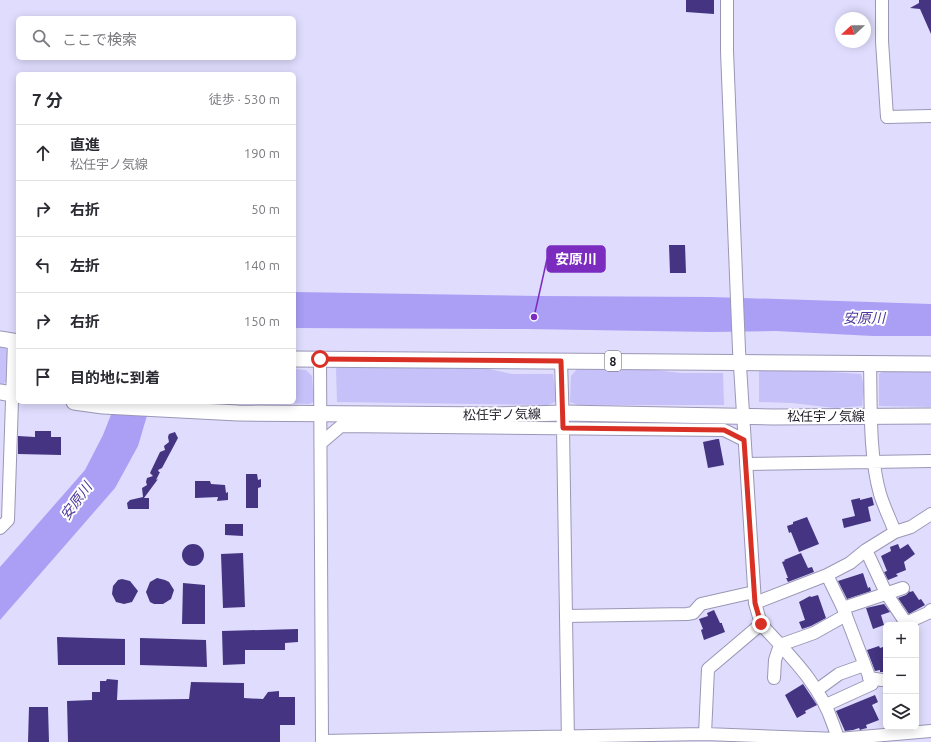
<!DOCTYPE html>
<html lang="ja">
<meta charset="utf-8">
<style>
:root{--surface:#fff;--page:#f2f2f3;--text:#2b2b33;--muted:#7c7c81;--line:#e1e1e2}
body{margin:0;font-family:Ubuntu,"Noto Sans JP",sans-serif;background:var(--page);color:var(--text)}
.controls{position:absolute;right:12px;bottom:12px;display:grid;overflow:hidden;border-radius:6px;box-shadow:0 2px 10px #0003}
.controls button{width:36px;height:36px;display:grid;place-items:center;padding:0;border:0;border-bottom:1px solid var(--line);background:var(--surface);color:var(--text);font:20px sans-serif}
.compass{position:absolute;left:835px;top:12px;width:36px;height:36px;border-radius:50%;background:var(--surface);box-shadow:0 2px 10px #0003;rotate:249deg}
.stop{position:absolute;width:12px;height:12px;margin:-9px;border:3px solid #d93025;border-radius:50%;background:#fff}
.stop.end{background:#d93025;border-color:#fff;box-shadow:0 1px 4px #0008}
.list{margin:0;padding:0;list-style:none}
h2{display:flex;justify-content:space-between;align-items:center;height:52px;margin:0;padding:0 16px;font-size:17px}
h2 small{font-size:13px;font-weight:400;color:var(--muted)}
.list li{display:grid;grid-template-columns:26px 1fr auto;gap:12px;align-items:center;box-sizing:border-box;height:56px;padding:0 16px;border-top:1px solid var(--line)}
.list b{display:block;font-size:15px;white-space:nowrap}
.list p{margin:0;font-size:13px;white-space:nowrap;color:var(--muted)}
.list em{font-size:13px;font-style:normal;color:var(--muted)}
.icon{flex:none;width:22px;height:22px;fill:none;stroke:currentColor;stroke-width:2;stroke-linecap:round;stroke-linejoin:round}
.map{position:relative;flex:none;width:931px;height:742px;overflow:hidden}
.search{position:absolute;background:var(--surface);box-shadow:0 2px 10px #0003;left:16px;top:16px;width:280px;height:44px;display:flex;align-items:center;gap:10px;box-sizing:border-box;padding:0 14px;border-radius:6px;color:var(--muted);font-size:15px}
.panel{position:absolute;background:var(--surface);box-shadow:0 2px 10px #0003;left:16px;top:72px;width:280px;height:332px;border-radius:6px}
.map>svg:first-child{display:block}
.green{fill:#c6c1f8}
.water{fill:#aa9ef5}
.building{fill:#443481}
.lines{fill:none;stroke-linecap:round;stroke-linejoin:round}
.minor-casing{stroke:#9a97b6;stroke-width:14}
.major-casing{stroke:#9a97b6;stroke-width:17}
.minor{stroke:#fff;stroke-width:12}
.major{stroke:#fff;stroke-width:15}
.route{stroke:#d93025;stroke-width:5}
.labels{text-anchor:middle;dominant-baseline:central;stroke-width:4;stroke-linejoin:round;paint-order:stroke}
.shield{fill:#fff;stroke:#605f67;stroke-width:1}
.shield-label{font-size:12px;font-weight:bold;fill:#1c1b26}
.street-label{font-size:13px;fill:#1c1b26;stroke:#fff}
.water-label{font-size:14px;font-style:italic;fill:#4f389b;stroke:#fff}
.leader{fill:none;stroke:#7b2cbf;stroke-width:1.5}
.callout-dot{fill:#7b2cbf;stroke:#fff;stroke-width:1.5}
.callout{fill:#7b2cbf;stroke:#7b2cbf;stroke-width:1.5}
.callout-label{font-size:14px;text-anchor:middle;font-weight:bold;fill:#fff}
</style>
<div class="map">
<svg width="931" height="742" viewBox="0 0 931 742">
<rect width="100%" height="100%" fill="#dfdcfd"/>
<path class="green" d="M0 346H3L8 350 7 380 3 385H0Z
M475 366 512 374H553L557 401 548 405 337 402 336 368Z
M294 369 306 370 312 376 314 402 309 404 254 402H294Z
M577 369 654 370 681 373H723L724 405H578L570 402 571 376Z
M759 369H784L861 374 864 387 862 406 835 408 792 403 759 402Z
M883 371H931V407L879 406V374Z"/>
<path class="water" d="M294 292 539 296 711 297 931 304V336H873L776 331 711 332 528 329 294 328Z
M116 402H151L138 446 115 488 0 620V567L85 470 103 435Z"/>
<path class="building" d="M686 0H714V14L686 12Z
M919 0H931V34L920 9 910 8 919 3Z
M669 245H685L686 273H670Z
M35 431H51V437H61V455L18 454V436L35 437Z
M175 432 178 438 162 468 158 470 159 472H160L156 480 158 479 144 498H149V509H128L127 503 130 500 143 497 142 488 147 485 146 482 147 478 153 476 150 473 160 452 165 450 164 446 169 442 168 437 169 434Z
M717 439H719L724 465 708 468 703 442Z
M246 474H257L258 480 261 479V487L258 488V508H246Z
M195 481H210L211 484 225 485 226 493 228 492V500L217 501 218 497 195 498Z
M872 497 874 505 868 507 871 521 844 528 842 519 855 516 851 500 860 498V500Z
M807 517 819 544 799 552 791 532 789 533 787 526 793 524V522Z
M225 524H243V536L225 535Z
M898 544 900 549 908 544 915 554 904 562 906 570 896 574 898 576 888 580 884 572 887 571 881 556 891 551 890 547Z
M182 555a11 11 0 1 1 22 0a11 11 0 1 1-22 0Z
M243 553 245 607 223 608 221 554Z
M801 553 808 568 812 567 814 572 788 582 786 578H788L782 562 785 561 784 560Z
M863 573 868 588 870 587 871 591 847 599 838 581Z
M157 578 165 580 169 582 174 590 171 599 163 604H154L150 602 146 592 150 582Z
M122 579 130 581 138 591 132 602 124 604 116 602 112 594 113 586 118 580Z
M183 583 205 585V624H182Z
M910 591V592L913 591 919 600 921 599 925 605 909 614 898 598 906 595Z
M818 595 826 618 811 626 802 629 799 622 805 620 799 602 810 596 811 597Z
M884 604 890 612 881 615 884 625 873 629 866 608Z
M714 610 720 623H722V624L725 632 704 640 701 630 703 629 699 619 708 616 707 613Z
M298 629V642L285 643V650H245V664L223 665 222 631Z
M57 637 125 639V665H58Z
M140 638 206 640 207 667 140 665Z
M879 646 880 648 886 646V672H880V670L875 671 867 650Z
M107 679 118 680 117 700 189 699 191 682 244 683V698L263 699 268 692 279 691V697H295V725H280V742H68L67 701 92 700V692H100V681H106Z
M803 684 817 705 805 711 806 713 797 718 785 695Z
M875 695 878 702 872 705 879 720 866 725 867 728 863 729 860 730 859 728 853 730 845 731 836 711Z
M29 707H48L49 742H28Z"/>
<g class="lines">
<defs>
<path id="minor" d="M882 0V41L887 117 931 116
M320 359 322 742
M561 361 563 428 568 742
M321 443 341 426 724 430 744 440
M746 464 931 461
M0 528 8 520 14 341
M895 532 911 527 931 514
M866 550 886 593 906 623
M755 603 827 575 850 563 866 550 895 532C890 519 884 507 880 494 869 456 871 403 870 363
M843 608 903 588
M566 616 687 614 693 613 701 604 754 592
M761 624C789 655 820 684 833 724 835 730 838 736 838 742
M906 625V623L928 613 931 610
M774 678 775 660 780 645 814 633 846 615
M869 678 882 680H886
M817 690 839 674 864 665
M826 705 872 684 843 608 827 575
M705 734 838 739 931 731
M322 741 705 734 708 669 761 624 755 603 739 350 727 51V0"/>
<path id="major" d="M0 339 18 342
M294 359C506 361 719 362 931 364
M0 392 18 395
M74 402 103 406 238 413 494 415 563 413 773 417 931 416"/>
</defs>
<use href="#minor" class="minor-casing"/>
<use href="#major" class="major-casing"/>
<use href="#minor" class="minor"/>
<use href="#major" class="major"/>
</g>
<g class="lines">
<path class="route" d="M320 359 561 361 563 428 724 430 744 440 755 603 761 624"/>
</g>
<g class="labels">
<rect class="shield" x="605" y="351" width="16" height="20" rx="3"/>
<g class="shield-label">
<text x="613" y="361">8</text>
</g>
<g class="street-label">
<text transform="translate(502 414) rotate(-1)">松任宇ノ気線</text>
<text x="826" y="416">松任宇ノ気線</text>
</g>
<g class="water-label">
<text x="864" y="318">安原川</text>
<text transform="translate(76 501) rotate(-54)">安原川</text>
</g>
</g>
<path class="leader" d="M534 317L547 259"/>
<circle class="callout-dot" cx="534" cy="317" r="4"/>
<rect class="callout" x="547" y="246" width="58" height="26" rx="4"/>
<g class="callout-label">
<text x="576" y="264">安原川</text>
</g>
</svg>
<div class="controls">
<button>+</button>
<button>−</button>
<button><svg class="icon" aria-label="layers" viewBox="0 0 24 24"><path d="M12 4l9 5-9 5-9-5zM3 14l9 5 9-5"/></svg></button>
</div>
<svg class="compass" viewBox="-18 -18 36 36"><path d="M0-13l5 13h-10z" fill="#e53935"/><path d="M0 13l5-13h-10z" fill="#7c7c81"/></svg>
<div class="stop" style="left:320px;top:359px"></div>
<div class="stop end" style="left:761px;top:624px"></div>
<div class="search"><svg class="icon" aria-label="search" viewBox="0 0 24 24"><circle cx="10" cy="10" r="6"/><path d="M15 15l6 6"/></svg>ここで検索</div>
<section class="panel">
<h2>7 分<small>徒歩 · 530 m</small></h2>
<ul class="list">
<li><svg class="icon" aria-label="ahead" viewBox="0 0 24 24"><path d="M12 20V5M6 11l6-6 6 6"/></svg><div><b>直進</b><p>松任宇ノ気線</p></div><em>190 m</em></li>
<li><svg class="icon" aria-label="right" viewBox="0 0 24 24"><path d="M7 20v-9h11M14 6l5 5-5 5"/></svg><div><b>右折</b></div><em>50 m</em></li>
<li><svg class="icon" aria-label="left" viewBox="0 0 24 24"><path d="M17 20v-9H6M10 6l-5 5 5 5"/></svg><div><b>左折</b></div><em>140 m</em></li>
<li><svg class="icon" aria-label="right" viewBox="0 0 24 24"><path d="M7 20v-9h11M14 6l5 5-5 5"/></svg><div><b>右折</b></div><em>150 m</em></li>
<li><svg class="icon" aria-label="arrive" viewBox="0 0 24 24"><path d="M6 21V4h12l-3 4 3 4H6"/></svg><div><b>目的地に到着</b></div></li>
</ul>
</section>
</div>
